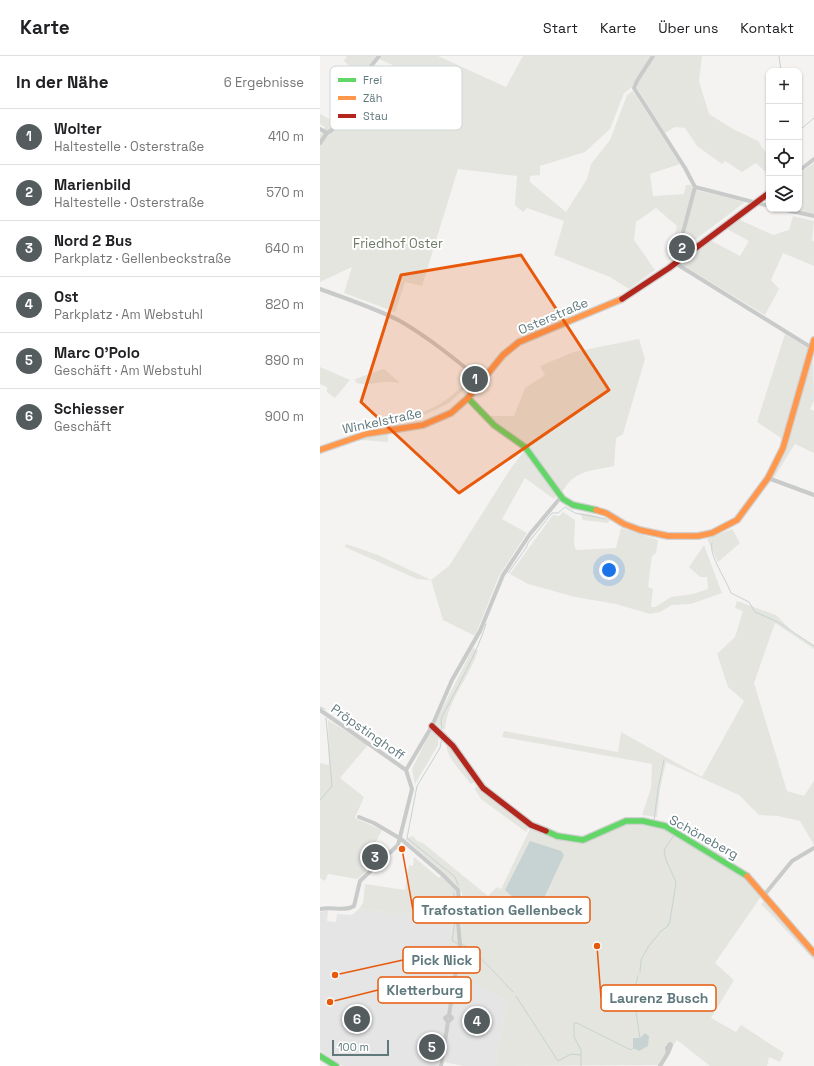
<!DOCTYPE html>
<html lang="de">
<meta charset="utf-8">
<style>
:root{--surface:#fff;--page:#f6f6f6;--text:#202124;--muted:#757577;--line:#e0e0e0;--accent:#545c5e}
body{margin:0;font-family:"Space Grotesk",sans-serif;background:var(--page);color:var(--text)}
.controls{position:absolute;right:12px;top:12px;display:grid;overflow:hidden;border-radius:8px;box-shadow:0 1px 3px #0004}
.controls button{width:36px;height:36px;display:grid;place-items:center;padding:0;border:0;border-bottom:1px solid var(--line);background:var(--surface);color:var(--text);font:20px sans-serif}
.scale{position:absolute;left:12px;bottom:10px;width:57px;box-sizing:border-box;padding-left:4px;border:2px solid #60797d;border-top:0;font-size:11px;line-height:14px;white-space:nowrap;color:#60797d;-webkit-text-stroke:3px #fff;paint-order:stroke}
.you{position:absolute;left:289px;top:514px;width:14px;height:14px;margin:-10px;border:3px solid #fff;border-radius:50%;background:#1a73e8;box-shadow:0 0 0 6px #1a73e833}
.badge{display:grid;place-items:center;width:26px;height:26px;border-radius:50%;background:var(--accent);color:#fff;font-size:13px;font-weight:700}
.pin{position:absolute;translate:-50% -50%;border:2px solid #fff;box-shadow:0 1px 4px #0006}
.list{margin:0;padding:0;list-style:none}
h2{display:flex;justify-content:space-between;align-items:center;height:52px;margin:0;padding:0 16px;font-size:17px}
h2 small{font-size:13px;font-weight:400;color:var(--muted)}
.list li{display:grid;grid-template-columns:26px 1fr auto;gap:12px;align-items:center;box-sizing:border-box;height:56px;padding:0 16px;border-top:1px solid var(--line)}
.list b{display:block;font-size:15px;white-space:nowrap}
.list p{margin:0;font-size:13px;white-space:nowrap;color:var(--muted)}
.list em{font-size:13px;font-style:normal;color:var(--muted)}
.icon{flex:none;width:22px;height:22px;fill:none;stroke:currentColor;stroke-width:2;stroke-linecap:round;stroke-linejoin:round}
.map{position:relative;flex:none;width:494px;height:1010px;overflow:hidden}
header{display:flex;align-items:center;gap:24px;box-sizing:border-box;height:56px;padding:0 20px;background:var(--surface);border-bottom:1px solid var(--line)}
header strong{font-size:19px}
nav{display:flex;gap:22px;margin-inline-start:auto;font-size:14px}
main{display:flex}
aside{flex:1;background:var(--surface)}
.map>svg:first-child{display:block}
.built{fill:#e4e5e4}
.green{fill:#e4e5df;fill-rule:evenodd}
.water{fill:#c6d3d2}
.lines{fill:none;stroke-linecap:round;stroke-linejoin:round}
.stream{stroke:#c6d3d2;stroke-width:1}
.fast-casing{stroke:#d0d1d0;stroke-width:8}
.slow-casing{stroke:#d0d1d0;stroke-width:8}
.jam-casing{stroke:#d0d1d0;stroke-width:8}
.street{stroke:#c9caca;stroke-width:4}
.fast{stroke:#63d668;stroke-width:5.5}
.slow{stroke:#ff974d;stroke-width:5.5}
.jam{stroke:#b3261e;stroke-width:5.5}
.marked{fill:#e8590c;fill-opacity:0.2;stroke:#e8590c;stroke-width:3;stroke-linejoin:round}
.labels{text-anchor:middle;dominant-baseline:central;stroke-width:4;stroke-linejoin:round;paint-order:stroke}
.park-label{font-size:13px;fill:#6e7a63;stroke:#fff}
.street-label{font-size:13px;fill:#60797d;stroke:#fff}
.key{fill:#fff;stroke:#cfd7d8;stroke-width:1}
.key-label{font-size:11px;fill:#60797d}
.leader{fill:none;stroke:#e8590c;stroke-width:1.5}
.callout-dot{fill:#e8590c;stroke:#fff;stroke-width:1.5}
.callout{fill:#fff;stroke:#e8590c;stroke-width:1.5}
.callout-label{font-size:14px;text-anchor:middle;font-weight:bold;fill:#60797d}
</style>
<header>
<strong>Karte</strong>
<nav><a>Start</a><a>Karte</a><a>Über uns</a><a>Kontakt</a></nav>
</header>
<main>
<aside>
<h2>In der Nähe<small>6 Ergebnisse</small></h2>
<ul class="list">
<li><span class="badge">1</span><div><b>Wolter</b><p>Haltestelle · Osterstraße</p></div><em>410 m</em></li>
<li><span class="badge">2</span><div><b>Marienbild</b><p>Haltestelle · Osterstraße</p></div><em>570 m</em></li>
<li><span class="badge">3</span><div><b>Nord 2 Bus</b><p>Parkplatz · Gellenbeckstraße</p></div><em>640 m</em></li>
<li><span class="badge">4</span><div><b>Ost</b><p>Parkplatz · Am Webstuhl</p></div><em>820 m</em></li>
<li><span class="badge">5</span><div><b>Marc O'Polo</b><p>Geschäft · Am Webstuhl</p></div><em>890 m</em></li>
<li><span class="badge">6</span><div><b>Schiesser</b><p>Geschäft</p></div><em>900 m</em></li>
</ul>
</aside>
<div class="map">
<svg width="494" height="1010" viewBox="0 0 494 1010">
<rect width="100%" height="100%" fill="#f4f3f2"/>
<path class="built" d="M39 853 133 865 126 913 188 946 182 962 184 963 175 1010H143L119 1005V1010H23L0 994V856L8 854 7 865 16 866 17 858 32 859Z"/>
<path class="green" d="M27 0H56L41 20 24 5Z
M61 0H118L186 31 203 0H331L312 31 304 37 290 73 265 96 220 110V119L210 120V126L246 156 267 123 271 108 290 84 307 39 313 35 360 108 330 118 333 140 364 138 366 129H371L373 133 355 199 349 204 357 170 336 152 316 166 314 184 335 214 309 233 290 221 234 199 244 165 207 152 203 156 195 149 197 120 138 113 102 230 85 226 75 256 24 237 32 211 0 226V79L5 71 0 68V58L11 64 16 55 24 59 36 37 58 46 80 33 72 28 79 12 59 3Z
M335 0H382L379 25 389 58 413 73 438 85 449 101V119L436 107 422 116 405 105 402 108 377 90 365 72 355 71 345 77 317 32 318 27Z
M494 107V159L470 153H479V118Z
M376 134 425 146 359 196Z
M473 160 494 165 492 184 494 186V210L463 197 451 224 459 233 445 259 359 207 390 184 420 200 429 185 405 172 418 163 453 179 469 174Z
M465 278 489 293 464 384 437 366Z
M319 283 325 303 303 378 296 382 294 410C271 415 252 414 241 439L212 397 180 372 167 360H194L205 332 225 319 220 310 254 296Z
M493 294 494 345 490 353 494 355V397L475 388 453 423 450 421 464 394Z
M0 311 30 324 15 342 7 336V331L0 328Z
M64 313 79 326 78 327C61 323 52 331 36 327L35 323Z
M151 321 154 324 129 347 92 365 91 359C117 354 133 340 151 321Z
M68 378V386L42 384 30 386 37 382Z
M204 395 232 430 236 440 234 443 205 422 182 463 207 477 179 520 155 580 123 564 111 524 97 523 25 491 26 488 58 499 111 524 129 510 191 412Z
M243 456 255 464 254 488 256 494 296 492 301 472 338 484 336 497 332 500 328 531 333 533 331 551H335L351 541 373 538 388 533 387 521H380L369 511 384 489 402 537 371 548 352 549 340 556 330 558 296 548 255 541 208 528 190 518 230 463 233 459 239 460Z
M260 457 270 458 290 464 288 467 263 464Z
M412 473 420 487 398 506 387 483Z
M417 545 456 559 473 576 494 589V593L455 567 434 627 467 735 484 740 494 725V789L480 765 458 760 439 759 419 739 346 706 340 733 337 761 322 759 331 732 332 708 182 681 184 675 298 696 301 676 382 721 424 645 408 631 397 598 415 581 423 555 415 552Z
M153 592 158 595C149 622 127 645 125 674L115 667Z
M8 664 48 689 20 722 44 741 35 762 62 774 43 811 47 815 37 823 8 818 5 825 0 822V707L9 709Z
M112 672 119 677 118 689 95 728 92 713Z
M126 683 156 725 151 728C141 715 124 700 126 683Z
M160 730 173 744 209 770 206 776 161 743 154 732Z
M322 766 343 771 427 822 442 839 395 907 414 924 391 962 416 976 421 969 464 997 460 1006 449 1001 447 1010H390L357 984 340 1009 175 1010 184 963 182 962 188 946 137 919 142 859V837L136 828 85 783 93 780 97 785 103 787 168 840 177 831 181 833 211 771 236 781 253 785 306 767ZM240 795 211 858 186 834Z
M94 801 119 822 121 820 134 831 138 838V890L133 917 126 913 133 865 39 853 43 847 45 828 85 834 89 809 93 810Z
M446 843 494 901V904L441 848Z"/>
<path class="water" d="M210 785 241 795 244 799 218 855 211 858 185 834Z
M325 977 329 980 328 990 319 995 313 992V982H320Z"/>
<g class="lines">
<path class="stream" d="M459 0 461 15
M479 70 481 73 494 62
M392 487C388 498 407 525 411 537L429 546 435 556 458 566 494 590
M188 517 206 492 208 487 232 457H238L245 451 255 457 286 463
M0 651 5 653
M122 676C122 672 120 664 122 661 137 631 156 600 166 568
M122 681 120 692 97 730 87 782 135 821 138 829
M0 744 12 730 6 662
M336 765H334L338 733 344 704
M134 836 135 865 132 884 137 888
M141 888 152 893 193 936
M320 916 321 904 328 891 341 875 348 870 350 865 356 826 346 804 344 794 354 779
M318 920 311 945 316 956 320 983
M196 940 238 1005 251 998 260 999
M261 1010V994L254 981V967H257L311 994 313 992"/>
<defs>
<path id="fast" d="M148 342 174 369 205 391 243 443 253 449 276 454
M226 775 237 780 263 784 306 765H323L345 770 427 820
M0 1000 16 1010"/>
<path id="slow" d="M0 394 46 378 103 369 131 357 148 342 183 299 199 286 302 243
M276 454 286 457 304 468 320 474 348 480H378L392 477 417 464 448 422 463 392 494 284
M427 820 494 897"/>
<path id="jam" d="M302 243 349 212 449 137
M112 670 133 690 163 732 211 769 226 775"/>
</defs>
<use href="#fast" class="fast-casing"/>
<use href="#slow" class="slow-casing"/>
<use href="#jam" class="jam-casing"/>
<path class="street" d="M333 0 317 25 314 32 365 112 375 131 355 207 492 292
M0 73 7 77
M0 87 7 77 12 74 44 19 59 0
M479 115 494 103
M375 131 449 150
M462 153 494 160
M0 233C27 243 55 252 80 265 108 281 136 304 162 325
M448 422 494 439
M0 654 86 714 92 733 78 789 40 825 34 850C25 856 11 850 0 853
M86 714 112 670 132 624 160 575 183 519 210 478 241 441
M39 761 54 767 81 783 123 819 138 834 140 855 138 864 140 890 129 959
M445 838 472 805 494 792
M121 1010 128 966 125 962 129 959 132 962 128 966
M340 1010C344 1003 349 997 351 989L350 988 347 992 348 997"/>
<use href="#fast" class="fast"/>
<use href="#slow" class="slow"/>
<use href="#jam" class="jam"/>
</g>
<path class="marked" d="M201 199 289 334 139 437 41 346 81 219Z"/>
<g class="labels">
<g class="park-label">
<text x="78" y="187">Friedhof Oster</text>
</g>
<g class="street-label">
<text transform="translate(233 260) rotate(-23)">Osterstraße</text>
<text transform="translate(62 365) rotate(-12)">Winkelstraße</text>
<text transform="translate(48 676) rotate(35)">Pröpstinghoff</text>
<text transform="translate(384 781) rotate(29)">Schöneberg</text>
</g>
</g>
<rect x="10" y="10" width="132" height="64" rx="6" class="key"/>
<rect x="18" y="22" width="18" height="4" fill="#63d668"/>
<rect x="18" y="40" width="18" height="4" fill="#ff974d"/>
<rect x="18" y="58" width="18" height="4" fill="#b3261e"/>
<g class="key-label">
<text x="43" y="28">Frei</text>
<text x="43" y="46">Zäh</text>
<text x="43" y="64">Stau</text>
</g>
<path class="leader" d="M82 793L93 854M15 919L83 904M10 946L58 934M277 890L281 942"/>
<g class="callout-dot">
<circle cx="82" cy="793" r="4"/>
<circle cx="15" cy="919" r="4"/>
<circle cx="10" cy="946" r="4"/>
<circle cx="277" cy="890" r="4"/>
</g>
<g class="callout">
<rect x="93" y="841" width="177" height="26" rx="4"/>
<rect x="83" y="891" width="77" height="26" rx="4"/>
<rect x="58" y="921" width="93" height="26" rx="4"/>
<rect x="281" y="929" width="115" height="26" rx="4"/>
</g>
<g class="callout-label">
<text x="182" y="859">Trafostation Gellenbeck</text>
<text x="122" y="909">Pick Nick</text>
<text x="105" y="939">Kletterburg</text>
<text x="339" y="947">Laurenz Busch</text>
</g>
</svg>
<div class="controls">
<button>+</button>
<button>−</button>
<button><svg class="icon" aria-label="locate" viewBox="0 0 24 24"><circle cx="12" cy="12" r="6"/><path d="M12 2v4M12 18v4M2 12h4M18 12h4"/></svg></button>
<button><svg class="icon" aria-label="layers" viewBox="0 0 24 24"><path d="M12 4l9 5-9 5-9-5zM3 14l9 5 9-5"/></svg></button>
</div>
<div class="scale">100 m</div>
<div class="you"></div>
<div class="pin badge" style="left:155px;top:323px">1</div>
<div class="pin badge" style="left:362px;top:192px">2</div>
<div class="pin badge" style="left:55px;top:801px">3</div>
<div class="pin badge" style="left:157px;top:965px">4</div>
<div class="pin badge" style="left:112px;top:991px">5</div>
<div class="pin badge" style="left:37px;top:963px">6</div>
</div>
</main>
